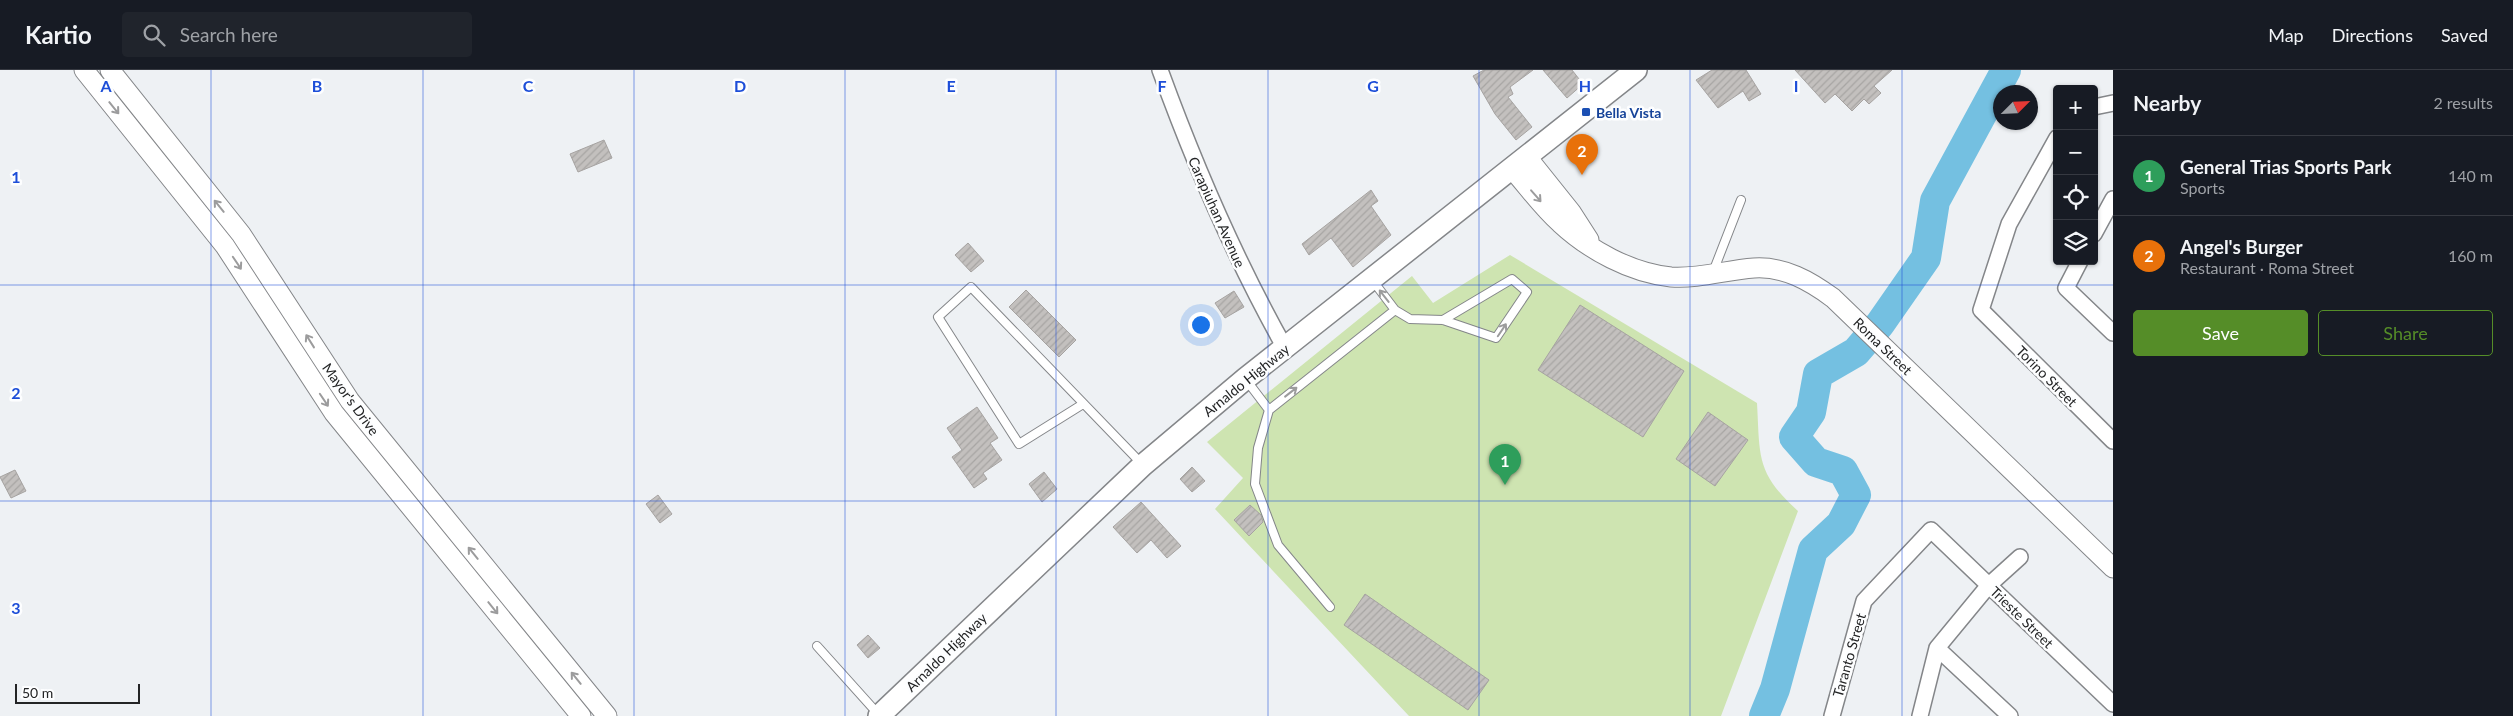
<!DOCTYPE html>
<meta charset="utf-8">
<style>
:root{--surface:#171b24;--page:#20242c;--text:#f1f3f6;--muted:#9ea1a6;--line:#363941;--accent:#558d28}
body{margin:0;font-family:Lato,sans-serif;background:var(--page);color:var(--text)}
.controls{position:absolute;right:15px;top:15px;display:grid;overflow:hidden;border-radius:5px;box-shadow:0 1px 4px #0004}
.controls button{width:45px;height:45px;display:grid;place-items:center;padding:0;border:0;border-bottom:1px solid var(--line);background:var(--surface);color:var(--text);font:25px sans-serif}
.compass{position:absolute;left:1993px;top:15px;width:45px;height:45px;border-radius:50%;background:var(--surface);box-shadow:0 1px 4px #0004;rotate:66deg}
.scale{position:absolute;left:15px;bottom:12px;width:125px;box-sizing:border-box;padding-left:5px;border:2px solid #232425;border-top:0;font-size:14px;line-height:18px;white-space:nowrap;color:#232425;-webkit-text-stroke:4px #fdfeff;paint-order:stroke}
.you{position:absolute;left:1200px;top:254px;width:18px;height:18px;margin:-12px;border:4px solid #fff;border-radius:50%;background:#1a73e8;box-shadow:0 0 0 8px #1a73e833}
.badge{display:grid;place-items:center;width:32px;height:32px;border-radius:50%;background:var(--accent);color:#fff;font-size:16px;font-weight:700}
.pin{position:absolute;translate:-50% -41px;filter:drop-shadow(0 1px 2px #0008)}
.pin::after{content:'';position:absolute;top:26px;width:18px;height:15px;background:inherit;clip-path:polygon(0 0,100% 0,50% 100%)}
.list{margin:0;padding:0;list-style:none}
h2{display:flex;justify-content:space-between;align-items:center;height:65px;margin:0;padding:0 20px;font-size:21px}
h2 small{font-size:16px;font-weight:400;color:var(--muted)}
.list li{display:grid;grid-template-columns:32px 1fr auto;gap:15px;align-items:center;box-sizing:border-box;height:80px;padding:0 20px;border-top:1px solid var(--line)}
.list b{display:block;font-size:19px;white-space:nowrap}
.list p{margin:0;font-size:16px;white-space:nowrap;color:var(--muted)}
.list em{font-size:16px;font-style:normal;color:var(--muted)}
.actions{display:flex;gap:10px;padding:15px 20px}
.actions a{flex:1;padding:11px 0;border:1px solid var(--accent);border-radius:5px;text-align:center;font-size:18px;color:var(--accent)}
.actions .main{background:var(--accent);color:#fff}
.icon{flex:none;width:28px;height:28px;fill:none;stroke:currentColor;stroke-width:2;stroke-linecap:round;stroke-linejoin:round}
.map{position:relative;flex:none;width:2113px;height:646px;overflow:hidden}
header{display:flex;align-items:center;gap:30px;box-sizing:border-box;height:70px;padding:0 25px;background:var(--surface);border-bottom:1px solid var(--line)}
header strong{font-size:24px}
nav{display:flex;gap:28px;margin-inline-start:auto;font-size:18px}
.search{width:350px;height:45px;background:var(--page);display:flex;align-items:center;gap:12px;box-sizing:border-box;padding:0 18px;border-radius:5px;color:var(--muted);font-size:19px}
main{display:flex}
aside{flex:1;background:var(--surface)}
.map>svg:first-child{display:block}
.green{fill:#cee4b1}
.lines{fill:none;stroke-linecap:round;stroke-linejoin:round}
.river{stroke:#74c0e1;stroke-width:30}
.building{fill:url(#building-hatch);stroke:#a6a3a1}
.service-casing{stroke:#848689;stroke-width:10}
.minor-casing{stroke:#848689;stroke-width:18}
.tertiary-casing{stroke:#848689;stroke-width:21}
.secondary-casing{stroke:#848689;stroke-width:24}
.service{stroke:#fff;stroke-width:8}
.minor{stroke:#fff;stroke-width:15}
.tertiary{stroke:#fff;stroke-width:19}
.secondary{stroke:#fff;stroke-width:21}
.oneway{stroke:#9c9c9d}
.grid{fill:none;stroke:#1d4ed8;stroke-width:1;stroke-opacity:0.55}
.transit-dot{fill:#1a4fb4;stroke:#fdfeff;stroke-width:2}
.labels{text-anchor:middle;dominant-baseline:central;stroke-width:5;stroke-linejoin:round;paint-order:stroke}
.transit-label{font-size:14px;font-weight:bold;fill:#164399;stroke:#fdfeff;text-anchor:start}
.street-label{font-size:14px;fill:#232425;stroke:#fdfeff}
.grid-label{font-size:16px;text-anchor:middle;font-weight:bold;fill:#1d4ed8;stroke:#fdfeff;stroke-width:5;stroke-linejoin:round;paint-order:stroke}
</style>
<header>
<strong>Kartio</strong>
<div class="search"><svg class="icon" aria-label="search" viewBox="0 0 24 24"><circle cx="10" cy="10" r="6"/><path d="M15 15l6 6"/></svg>Search here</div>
<nav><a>Map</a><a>Directions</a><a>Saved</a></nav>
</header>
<main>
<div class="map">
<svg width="2113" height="646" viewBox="0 0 2113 646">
<defs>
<pattern id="building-hatch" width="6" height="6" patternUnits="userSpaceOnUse" patternTransform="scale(1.25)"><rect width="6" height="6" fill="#c3c0be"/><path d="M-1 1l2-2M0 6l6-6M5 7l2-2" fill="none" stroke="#a7a5a3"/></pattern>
</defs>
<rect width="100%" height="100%" fill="#eef1f4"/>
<path class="green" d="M1510 185 1757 333C1760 387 1756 403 1798 441L1721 646H1409L1215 439 1243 408 1207 372 1412 206 1433 233Z"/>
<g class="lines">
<path class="river" d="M1764 646 1775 619 1813 480 1841 454 1856 425 1843 401 1816 392 1794 367 1811 342 1818 304 1856 282 1880 254 1926 188 1935 131 2006 0"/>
</g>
<path class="building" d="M1484 0H1533L1510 17 1513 24 1508 27 1532 57 1516 70 1495 44 1473 6Z
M1543 0H1572L1583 14 1567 28Z
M1712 0H1746L1761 24 1749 31 1743 21 1718 38 1696 10Z
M1795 0H1892L1874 16 1881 23 1869 34 1864 29 1852 41 1835 24 1825 33Z
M604 70 612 88 578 102 570 84Z
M1371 120 1378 131 1371 136 1391 165 1353 197 1331 168 1309 185 1302 174Z
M968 173 984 191 971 202 955 185Z
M1026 220 1076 270 1059 287 1009 237Z
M1234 221 1244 237 1225 248 1215 233Z
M1580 235 1684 301 1643 367 1538 300Z
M977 337 998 368 990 373 1002 390 983 403 987 409 974 418 952 387 962 380 947 358Z
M1708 342 1748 370 1715 416 1676 389Z
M1192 397 1205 411 1192 422 1180 409Z
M15 400 26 421 11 428 0 407Z
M1044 402 1057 419 1042 432 1029 414Z
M658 425 672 444 660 453 646 434Z
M1141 432 1181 476 1167 488 1151 470 1137 483 1113 457Z
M1250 435 1261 445 1263 452 1249 466 1234 450Z
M1365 524 1489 610 1468 640 1344 555Z
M868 565 880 578 868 588 857 575Z"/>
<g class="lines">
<defs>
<path id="service" d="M1713 202 1741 130
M1373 211 1395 240 1410 249 1443 250 1496 268 1527 222 1512 209 1443 250
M1247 311 1269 340 1395 240
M1083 334 1019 374 938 247 971 217 1141 393
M1269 340 1258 378 1255 414 1278 475 1330 537
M817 576 879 645"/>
<path id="minor" d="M1160 0C1195 96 1235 189 1285 278
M2094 37 2113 33
M2057 68 2009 154 1981 240 2113 371
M2094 164 2113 129
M2080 191 2066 218 2113 263
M1937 578 2010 646
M1832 646 1864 531 1931 460 2113 634
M1920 646 1937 578 1989 515 2020 487"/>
<path id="tertiary" d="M84 0 225 176 334 343 581 646
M110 0 241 164 350 331 607 646
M1527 87 1571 142 1589 170
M1512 99C1528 117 1542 137 1560 153 1589 180 1631 203 1671 207 1699 209 1726 200 1754 198 1784 196 1810 211 1833 228L2113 498"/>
<path id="secondary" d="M879 646 1143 395 1245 309 1636 0"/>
</defs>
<use href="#service" class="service-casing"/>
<use href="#minor" class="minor-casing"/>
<use href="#tertiary" class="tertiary-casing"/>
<use href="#secondary" class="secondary-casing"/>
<use href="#service" class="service"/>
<use href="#minor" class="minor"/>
<use href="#tertiary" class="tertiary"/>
<use href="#secondary" class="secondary"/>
</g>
<defs><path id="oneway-shaft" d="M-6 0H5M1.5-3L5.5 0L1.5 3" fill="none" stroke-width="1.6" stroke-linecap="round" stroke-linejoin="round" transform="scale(1.25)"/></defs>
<g class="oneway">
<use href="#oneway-shaft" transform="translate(114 38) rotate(51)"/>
<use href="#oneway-shaft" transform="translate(1536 126) rotate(49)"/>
<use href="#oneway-shaft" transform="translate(219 136) rotate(-129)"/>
<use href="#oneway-shaft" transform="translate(237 193) rotate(56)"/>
<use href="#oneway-shaft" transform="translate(1384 226) rotate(-128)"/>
<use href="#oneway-shaft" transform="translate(1502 260) rotate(-56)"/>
<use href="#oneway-shaft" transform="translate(310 271) rotate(-122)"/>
<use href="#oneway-shaft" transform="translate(1291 322) rotate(-38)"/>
<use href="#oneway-shaft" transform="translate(324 330) rotate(56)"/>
<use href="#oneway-shaft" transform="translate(473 483) rotate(-129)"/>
<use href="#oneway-shaft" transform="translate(493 538) rotate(51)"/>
<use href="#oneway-shaft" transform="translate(576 608) rotate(-129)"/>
</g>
<path class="grid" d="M211 0V646M423 0V646M634 0V646M845 0V646M1056 0V646M1268 0V646M1479 0V646M1690 0V646M1902 0V646M0 215H2113M0 431H2113"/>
<rect class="transit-dot" x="1581" y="37" width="10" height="10" rx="2.5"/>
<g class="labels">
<g class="transit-label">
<text x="1596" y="42">Bella Vista</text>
</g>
<g class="street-label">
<text transform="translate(1217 142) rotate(66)">Carapiuhan Avenue</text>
<text transform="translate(1883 276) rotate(44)">Roma Street</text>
<text transform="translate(2047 306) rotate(45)">Torino Street</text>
<text transform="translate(1246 310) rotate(-39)">Arnaldo Highway</text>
<text transform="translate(351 329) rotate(54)">Mayor's Drive</text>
<text transform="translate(2022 547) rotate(44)">Trieste Street</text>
<text transform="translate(946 582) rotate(-44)">Arnaldo Highway</text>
<text transform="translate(1849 585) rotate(-74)">Taranto Street</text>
</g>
</g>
<g class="grid-label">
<text x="106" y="22">A</text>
<text x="317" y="22">B</text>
<text x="528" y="22">C</text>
<text x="740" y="22">D</text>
<text x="951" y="22">E</text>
<text x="1162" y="22">F</text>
<text x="1373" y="22">G</text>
<text x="1585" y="22">H</text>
<text x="1796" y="22">I</text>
<text x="16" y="113">1</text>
<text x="16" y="329">2</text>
<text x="16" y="544">3</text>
</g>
</svg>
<div class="controls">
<button>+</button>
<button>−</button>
<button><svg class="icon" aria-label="locate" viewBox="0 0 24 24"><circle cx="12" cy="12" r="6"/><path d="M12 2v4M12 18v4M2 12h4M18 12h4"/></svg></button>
<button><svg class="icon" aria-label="layers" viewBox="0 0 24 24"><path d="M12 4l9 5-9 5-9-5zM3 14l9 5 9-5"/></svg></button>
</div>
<svg class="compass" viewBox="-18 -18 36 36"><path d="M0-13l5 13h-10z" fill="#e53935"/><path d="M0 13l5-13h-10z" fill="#9ea1a6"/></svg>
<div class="scale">50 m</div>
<div class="you"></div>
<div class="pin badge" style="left:1505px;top:415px;background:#2e9e5b">1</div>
<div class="pin badge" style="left:1582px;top:105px;background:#e8710a">2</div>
</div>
<aside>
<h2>Nearby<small>2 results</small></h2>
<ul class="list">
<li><span class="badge" style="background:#2e9e5b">1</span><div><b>General Trias Sports Park</b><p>Sports</p></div><em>140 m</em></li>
<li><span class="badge" style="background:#e8710a">2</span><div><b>Angel's Burger</b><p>Restaurant · Roma Street</p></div><em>160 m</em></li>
</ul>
<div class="actions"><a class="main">Save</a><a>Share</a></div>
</aside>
</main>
